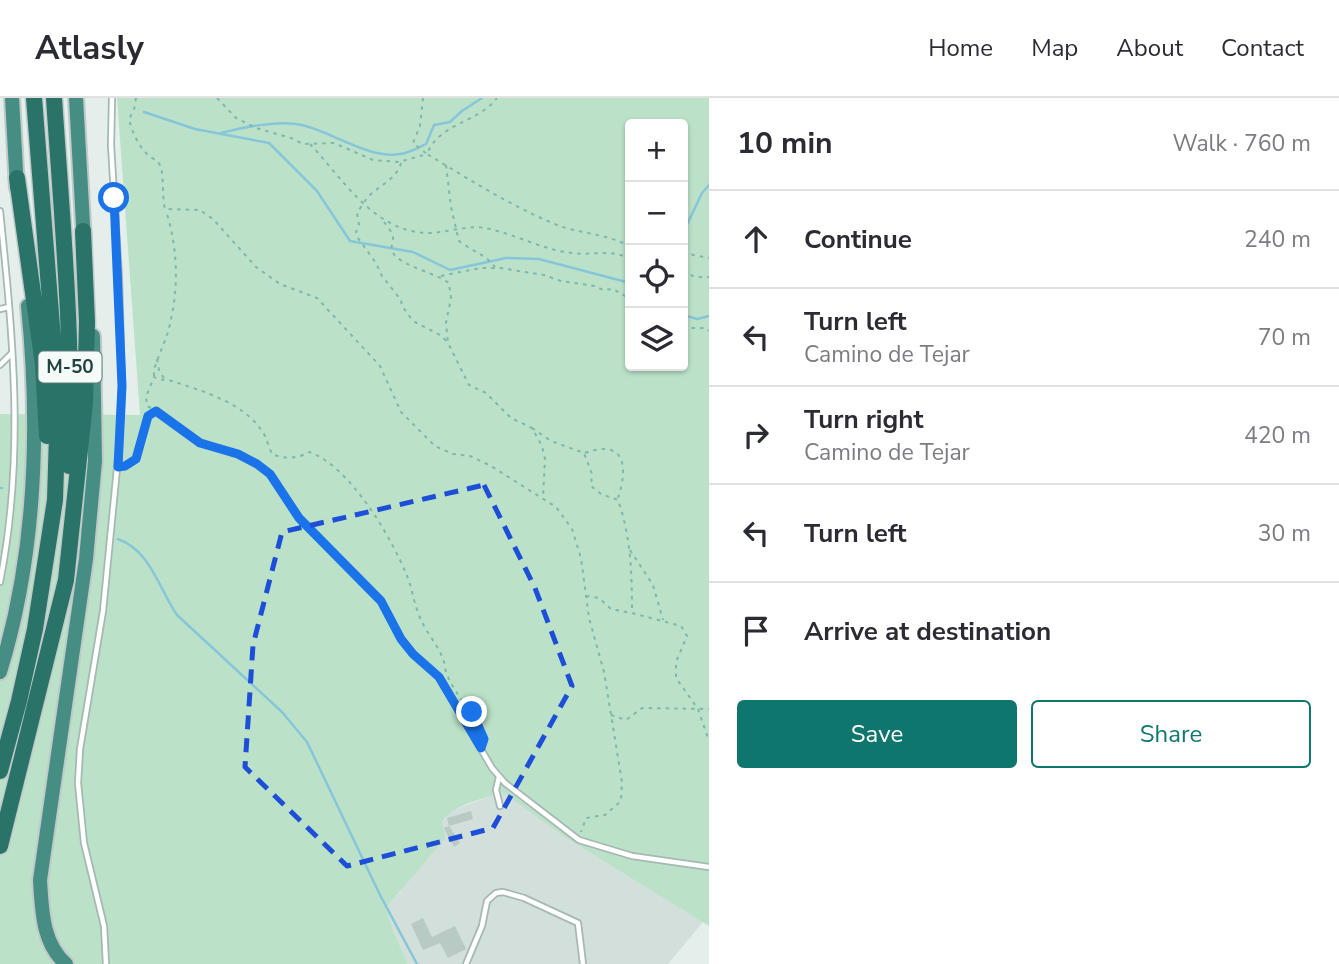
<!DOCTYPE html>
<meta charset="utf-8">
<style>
:root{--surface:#fff;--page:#f2f2f3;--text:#2b2b33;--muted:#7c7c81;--line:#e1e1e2;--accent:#0f766e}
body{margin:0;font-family:"Nunito Sans",sans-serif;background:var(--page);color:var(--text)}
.controls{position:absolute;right:21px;top:21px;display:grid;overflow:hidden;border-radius:7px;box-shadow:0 2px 5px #0004}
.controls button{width:63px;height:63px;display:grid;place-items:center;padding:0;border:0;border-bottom:2px solid var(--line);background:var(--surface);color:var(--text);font:35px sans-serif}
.stop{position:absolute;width:21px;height:21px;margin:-16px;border:5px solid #1a73e8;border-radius:50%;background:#fff}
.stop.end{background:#1a73e8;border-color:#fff;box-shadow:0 2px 7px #0008}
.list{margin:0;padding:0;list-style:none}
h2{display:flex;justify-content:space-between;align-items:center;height:91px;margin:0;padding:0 28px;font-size:30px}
h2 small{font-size:23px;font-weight:400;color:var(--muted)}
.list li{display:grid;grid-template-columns:46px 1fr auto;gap:21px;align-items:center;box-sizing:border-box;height:98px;padding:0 28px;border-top:2px solid var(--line)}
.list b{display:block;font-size:26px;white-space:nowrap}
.list p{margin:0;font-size:23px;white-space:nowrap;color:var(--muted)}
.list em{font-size:23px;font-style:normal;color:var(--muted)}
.actions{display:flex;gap:14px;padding:21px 28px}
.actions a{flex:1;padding:16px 0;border:2px solid var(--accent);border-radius:7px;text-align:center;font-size:24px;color:var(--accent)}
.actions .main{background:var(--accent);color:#fff}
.icon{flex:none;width:38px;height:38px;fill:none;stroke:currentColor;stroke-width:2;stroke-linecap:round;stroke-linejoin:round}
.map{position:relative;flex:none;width:709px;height:866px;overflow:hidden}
header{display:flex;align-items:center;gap:42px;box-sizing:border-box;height:98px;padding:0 35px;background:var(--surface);border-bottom:2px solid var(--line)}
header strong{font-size:33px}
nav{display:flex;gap:38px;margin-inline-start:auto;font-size:24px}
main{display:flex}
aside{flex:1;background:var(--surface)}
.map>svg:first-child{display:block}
.built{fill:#d2dfda}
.green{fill:#bbe2c9;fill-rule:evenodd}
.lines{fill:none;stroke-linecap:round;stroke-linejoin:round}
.stream{stroke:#87c6d9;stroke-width:2.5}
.building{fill:#b9cac4}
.service-casing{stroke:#a6b8b3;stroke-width:8}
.trunk-casing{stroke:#c1cac9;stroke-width:18}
.motorway-casing{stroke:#c1cac9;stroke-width:19}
.path{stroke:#81b6aa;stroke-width:2;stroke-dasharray:3.5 5;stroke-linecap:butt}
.service{stroke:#fff;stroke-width:4.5}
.trunk{stroke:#468e83;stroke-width:14}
.motorway{stroke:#297369;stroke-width:16}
.route{stroke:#1a73e8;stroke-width:9}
.marked{fill:none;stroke:#1d4ed8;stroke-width:5;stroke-dasharray:14 9;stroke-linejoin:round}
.labels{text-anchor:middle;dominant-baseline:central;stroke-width:5;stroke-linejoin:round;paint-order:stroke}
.shield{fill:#f5fbf8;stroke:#617a75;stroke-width:2}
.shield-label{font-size:19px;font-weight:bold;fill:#21433d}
</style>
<header>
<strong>Atlasly</strong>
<nav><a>Home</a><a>Map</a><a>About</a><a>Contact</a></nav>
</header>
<main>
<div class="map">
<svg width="709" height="866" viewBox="0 0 709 866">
<rect width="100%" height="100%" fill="#e4efeb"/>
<path class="built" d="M503 693 563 738 703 824 668 866H408L394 835 386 810 401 793 445 718 454 712Z"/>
<path class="green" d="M117 0H709V828L563 738 503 694C484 701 454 706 442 723L445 740 386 810 394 835 408 866H0V316L140 317ZM630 26H683V268H630Z"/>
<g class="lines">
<path class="stream" d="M144 14 195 31 269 45 317 93 350 143 413 154 450 172 506 160 539 161 630 185
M221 35C243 29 280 22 302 27 330 33 371 62 400 56 409 55 418 50 426 46L434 27 450 24 462 13 482 0
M683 135 702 95 709 87
M683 217 697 221 709 218
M0 390H2
M118 441C151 453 159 491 177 517L282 614 307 644 380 797 417 866"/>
</g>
<path class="building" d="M471 713 473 721 449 728 447 720Z
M449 728 460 745 454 749 444 730Z
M423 820 432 839 455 828 466 851 448 860 440 845 423 852 411 826Z"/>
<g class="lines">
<defs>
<path id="service" d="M0 113C13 240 25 358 0 484
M0 211 9 209
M0 267 12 255
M118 369 125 368 136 361 148 318 156 313 200 344 238 357 257 366 270 376 299 420 381 503 401 541 413 556 439 579 492 670 505 685 579 742 632 758 709 769
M499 679 496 692 500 708
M106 866 104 828 84 745 78 685 80 651 103 513 119 350 122 288 119 179 111 47 112 0
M466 866 482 828 487 803 496 795 503 794 524 800 578 825 583 866"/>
<path id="trunk" d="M12 0 17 90
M76 0 84 144
M0 574C36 457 40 329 28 208
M66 866C42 845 42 812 40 782L86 461 95 363 93 238"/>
<path id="motorway" d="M54 0C62 122 74 245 69 368
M17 80 43 267 47 338
M0 673 19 603 35 531 55 402 58 304 34 0
M0 748 66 482 85 305 87 224 83 133"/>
</defs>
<use href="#service" class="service-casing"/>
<use href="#trunk" class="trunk-casing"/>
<use href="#motorway" class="motorway-casing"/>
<path class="path" d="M136 0 134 12 129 21C132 34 138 47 147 56 151 60 157 62 160 67 164 74 162 100 165 111L200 112 213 121 256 169 280 186 317 200 380 268 401 314 435 348 453 356 470 358 491 368 556 409 572 431 581 460 589 520 604 574 622 684 621 703 605 717 586 720 581 734
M217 0 236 20 256 30 291 40 303 46 334 45 373 62 399 64 427 56C470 82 511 108 557 127 581 136 610 136 630 149
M423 0 420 28 413 45 427 56C439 25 478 25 497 0
M310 46C344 82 375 136 431 135 448 134 468 127 485 130 513 135 545 153 573 155 594 158 610 150 630 161
M401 65C397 80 382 86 370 97 365 102 361 109 357 115L359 127 356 134 358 140 376 165 382 178 401 202 402 208 413 223 442 238 447 244
M446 67 451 109 459 143C472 153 485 156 495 169
M384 124C387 128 392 134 393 139 394 145 389 150 393 155 401 168 436 175 449 185L451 200 446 225 448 245 469 287 486 295 511 320 532 330 542 348 545 361 543 399
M683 155 709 160
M683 173 695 179H709
M441 178 480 170H500L544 177 561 183 595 188 603 192 613 191 630 201
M683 230H705L709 233
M157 261 159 272 165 282
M154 278V272C159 255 168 239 171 221 179 186 177 146 166 113
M151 310 147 308 146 299 154 279C161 283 168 281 175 284 206 294 246 306 264 336 267 342 269 350 272 356 283 361 298 361 309 354 349 367 392 440 407 478 412 489 413 502 418 514 423 531 437 545 443 561 445 566 445 572 447 577 457 600 477 618 483 642
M532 330 551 343 584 355 592 376 591 388 601 396 618 402C631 439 632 476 632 515L681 528 687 538 676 564V580L698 611 709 643
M585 355C626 340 628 370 618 400
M630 452 653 487 663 522
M586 498 599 500 611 511 631 515
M611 617 626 622 642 610 709 611"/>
<use href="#service" class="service"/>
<use href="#trunk" class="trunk"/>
<use href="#motorway" class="motorway"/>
</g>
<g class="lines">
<path class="route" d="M114 100 122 288 118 369 125 368 136 361 148 318 156 313 200 345 238 356 257 366 270 376 299 420 381 503 401 541 413 556 439 579 481 650 484 641 472 614"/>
</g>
<path class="marked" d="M484 387 535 490 572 588 493 730 347 768 245 669 253 547 282 434Z"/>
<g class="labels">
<rect class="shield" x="38.5" y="253.5" width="63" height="31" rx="5"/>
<g class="shield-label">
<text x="70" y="269">M-50</text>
</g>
</g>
</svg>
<div class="controls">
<button>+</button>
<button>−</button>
<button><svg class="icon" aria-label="locate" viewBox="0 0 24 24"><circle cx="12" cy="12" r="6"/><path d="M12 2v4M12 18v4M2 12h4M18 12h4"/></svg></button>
<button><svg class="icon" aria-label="layers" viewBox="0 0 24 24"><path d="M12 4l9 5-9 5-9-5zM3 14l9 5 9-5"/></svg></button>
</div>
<div class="stop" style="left:114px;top:100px"></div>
<div class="stop end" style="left:472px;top:614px"></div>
</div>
<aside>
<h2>10 min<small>Walk · 760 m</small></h2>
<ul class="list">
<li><svg class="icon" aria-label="ahead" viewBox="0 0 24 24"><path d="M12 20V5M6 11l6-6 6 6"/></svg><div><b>Continue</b></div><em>240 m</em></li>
<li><svg class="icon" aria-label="left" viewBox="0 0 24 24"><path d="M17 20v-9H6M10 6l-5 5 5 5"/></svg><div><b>Turn left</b><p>Camino de Tejar</p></div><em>70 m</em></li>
<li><svg class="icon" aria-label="right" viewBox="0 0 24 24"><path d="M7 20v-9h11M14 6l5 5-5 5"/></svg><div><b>Turn right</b><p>Camino de Tejar</p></div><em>420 m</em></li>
<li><svg class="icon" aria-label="left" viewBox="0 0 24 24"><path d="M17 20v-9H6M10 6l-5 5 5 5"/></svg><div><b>Turn left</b></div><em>30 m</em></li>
<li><svg class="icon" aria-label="arrive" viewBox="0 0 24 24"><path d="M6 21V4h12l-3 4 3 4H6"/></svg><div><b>Arrive at destination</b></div></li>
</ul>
<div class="actions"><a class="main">Save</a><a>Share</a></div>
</aside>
</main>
